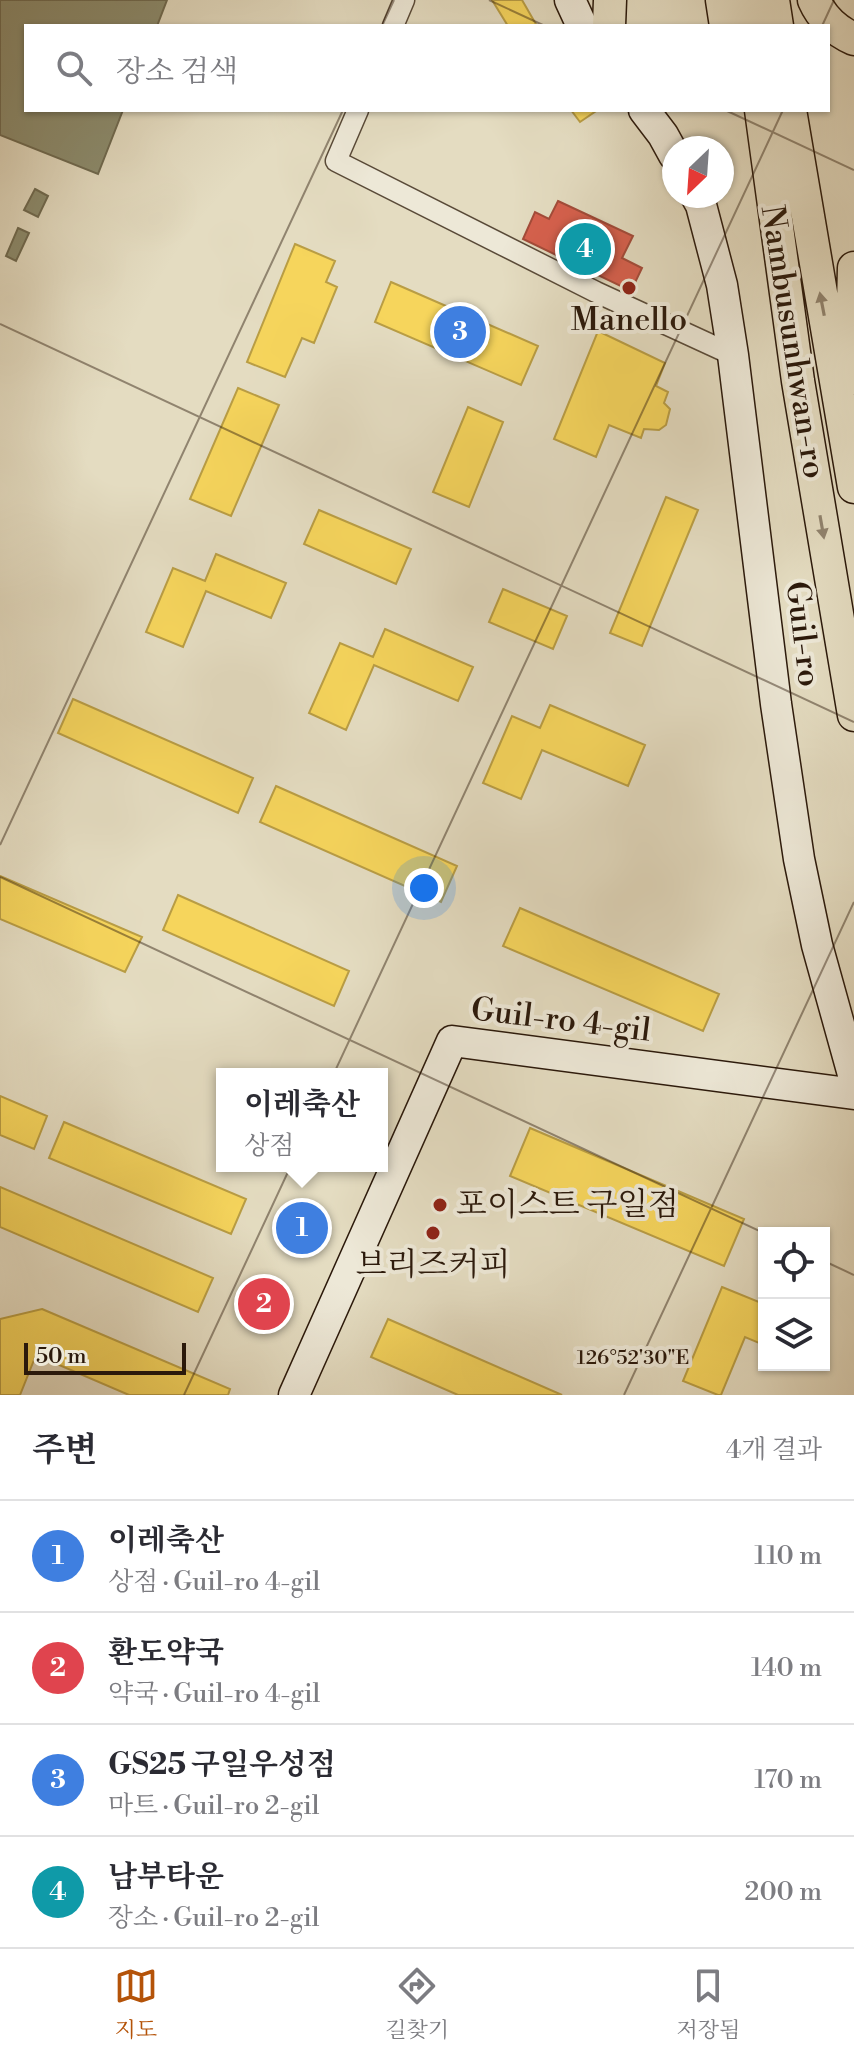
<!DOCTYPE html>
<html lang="ko">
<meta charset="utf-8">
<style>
:root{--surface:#fff;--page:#f2f2f3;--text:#2b2b33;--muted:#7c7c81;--line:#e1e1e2;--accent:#b45309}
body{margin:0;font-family:"Libre Bodoni","Noto Serif KR",serif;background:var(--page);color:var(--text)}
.controls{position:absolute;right:24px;bottom:24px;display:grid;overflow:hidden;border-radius:0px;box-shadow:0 2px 6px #0004}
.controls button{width:72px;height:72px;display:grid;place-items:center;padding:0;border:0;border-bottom:2px solid var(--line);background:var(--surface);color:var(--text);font:40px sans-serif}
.compass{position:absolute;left:662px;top:136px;width:72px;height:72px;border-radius:50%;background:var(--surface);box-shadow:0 2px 6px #0004;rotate:205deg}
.scale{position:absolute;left:24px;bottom:20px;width:162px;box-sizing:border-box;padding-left:8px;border:4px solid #2b190b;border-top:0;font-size:22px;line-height:28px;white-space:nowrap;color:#2b190b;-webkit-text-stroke:6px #ede8d7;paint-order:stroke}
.you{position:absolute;left:424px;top:888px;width:28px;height:28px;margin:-20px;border:6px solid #fff;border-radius:50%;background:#1a73e8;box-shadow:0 0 0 12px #1a73e833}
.badge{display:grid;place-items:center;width:52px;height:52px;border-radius:50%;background:var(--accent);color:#fff;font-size:26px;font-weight:700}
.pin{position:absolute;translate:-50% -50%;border:4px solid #fff;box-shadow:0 2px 8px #0006}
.popup{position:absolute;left:216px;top:1068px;width:172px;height:104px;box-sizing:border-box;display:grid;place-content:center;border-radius:0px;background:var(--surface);filter:drop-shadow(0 2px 6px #0005);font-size:26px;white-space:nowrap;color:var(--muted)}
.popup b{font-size:30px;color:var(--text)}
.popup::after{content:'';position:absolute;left:50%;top:100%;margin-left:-16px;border:16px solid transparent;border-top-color:var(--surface)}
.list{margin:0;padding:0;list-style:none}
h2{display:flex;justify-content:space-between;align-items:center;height:104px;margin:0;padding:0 32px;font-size:34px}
h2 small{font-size:26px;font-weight:400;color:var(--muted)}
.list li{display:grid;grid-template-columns:52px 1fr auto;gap:24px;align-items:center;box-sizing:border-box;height:112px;padding:0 32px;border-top:2px solid var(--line)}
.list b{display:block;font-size:30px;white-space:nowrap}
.list p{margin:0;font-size:26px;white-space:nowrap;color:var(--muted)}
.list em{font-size:26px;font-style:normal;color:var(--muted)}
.icon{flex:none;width:44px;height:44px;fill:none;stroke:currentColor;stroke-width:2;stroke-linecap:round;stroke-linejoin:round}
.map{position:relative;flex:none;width:854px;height:1395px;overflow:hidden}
.search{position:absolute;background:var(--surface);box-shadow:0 2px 6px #0004;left:24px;right:24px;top:24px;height:88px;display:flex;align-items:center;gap:20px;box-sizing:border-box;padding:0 28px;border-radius:0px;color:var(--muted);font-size:30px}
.sheet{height:552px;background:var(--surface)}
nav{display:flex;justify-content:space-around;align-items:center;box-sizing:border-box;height:112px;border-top:2px solid var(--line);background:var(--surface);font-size:22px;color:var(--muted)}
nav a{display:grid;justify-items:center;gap:4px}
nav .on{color:var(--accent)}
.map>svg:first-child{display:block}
.homes{fill:#f6d55c;stroke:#b99d44;stroke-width:2}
.shops{fill:#d6604d;stroke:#a34b39;stroke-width:2}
.industry{fill:#8c8c6e;stroke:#6f6a50;stroke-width:2}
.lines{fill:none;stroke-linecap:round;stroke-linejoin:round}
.street-casing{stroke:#594a38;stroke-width:23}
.secondary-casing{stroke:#2b190b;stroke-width:33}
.primary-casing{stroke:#2b190b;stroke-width:35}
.street{stroke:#ede8d7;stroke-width:20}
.secondary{stroke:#ede8d7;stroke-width:30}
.primary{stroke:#e4dcc1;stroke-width:32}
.oneway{fill:#91846f}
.ticks{fill:none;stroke:#2b190b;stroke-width:2;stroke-opacity:0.45}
.poi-dot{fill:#8f2418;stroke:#ede8d7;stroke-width:3}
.labels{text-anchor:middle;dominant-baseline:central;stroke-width:8;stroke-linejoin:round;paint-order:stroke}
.poi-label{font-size:32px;fill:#2b190b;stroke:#ede8d7}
.street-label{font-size:32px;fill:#2b190b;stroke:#ede8d7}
.ticks-label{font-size:20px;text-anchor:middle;fill:#2b190b;stroke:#ede8d7;stroke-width:8;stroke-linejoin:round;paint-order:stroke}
</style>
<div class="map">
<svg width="854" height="1395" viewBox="0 0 854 1395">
<rect width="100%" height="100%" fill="#e4dcc1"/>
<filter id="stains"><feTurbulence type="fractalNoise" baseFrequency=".0025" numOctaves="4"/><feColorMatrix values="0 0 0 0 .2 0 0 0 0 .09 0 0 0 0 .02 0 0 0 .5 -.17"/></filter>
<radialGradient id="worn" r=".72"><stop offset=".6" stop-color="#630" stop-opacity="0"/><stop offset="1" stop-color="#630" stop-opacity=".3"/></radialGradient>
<path class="homes" d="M492 0H522L537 26H508Z
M571 110H595L596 111 580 122Z
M295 244 335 261 326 282 337 287 314 343 302 338 285 377 247 362Z
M391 282 538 346 521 385 375 322Z
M598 331 665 363 656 386 668 392 664 403 670 409 666 425 659 430 644 429 641 438 609 425 596 457 554 439Z
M238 388 279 405 231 516 190 499Z
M468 407 503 422 469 507 433 492Z
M666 497 698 510 642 646 610 633Z
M319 510 411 549 396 584 304 544Z
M216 554 286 583 271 618 206 591 183 647 146 632 173 568 205 581Z
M503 589 567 616 553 649 489 622Z
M385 629 473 667 458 701 374 665 346 730 309 713 340 643 373 657Z
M73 699 253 778 238 813 58 733Z
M550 705 645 745 628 786 542 750 521 799 483 783 512 716 540 728Z
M276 786 457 866 441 902 260 822Z
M0 876 142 937 125 972 0 919Z
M178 895 349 971 334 1006 163 930Z
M520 908 719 994 703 1031 503 946Z
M0 1096 47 1116 34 1149 0 1135Z
M64 1122 246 1199 231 1234 49 1158Z
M530 1128 744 1219 724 1266 510 1176Z
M0 1187 213 1278 198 1312 0 1227Z
M722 1287 764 1304V1345L745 1337 721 1395H718L683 1381Z
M42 1309 230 1389 228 1395H129L36 1355 20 1395H0V1319Z
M388 1319 562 1395H458L371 1357Z"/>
<path class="shops" d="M558 201 633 236 622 258 642 268 631 291 523 239 535 212 549 219Z"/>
<path class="industry" d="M0 0H167L157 26H26V110H123L98 174 0 135Z
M35 189 48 196 38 217 24 210Z
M18 228 29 233 16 261 6 256Z"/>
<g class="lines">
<defs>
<path id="street" d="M393 26 404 0
M358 110 336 161 596 292 733 355"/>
<path id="secondary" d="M570 0 582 26
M644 110 663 135 674 155
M696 196 701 205 722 285 733 355 776 704 799 859 817 945 854 1078
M294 1395 452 1041 854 1094"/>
<path id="primary" d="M722 0 726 26
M748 0 751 26
M773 0 777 26
M814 0C822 18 836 31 854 39
M609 26 610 0
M761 110 798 381 854 715
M790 110 854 487
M846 381 852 342 854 268"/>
</defs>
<use href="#street" class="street-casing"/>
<use href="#secondary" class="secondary-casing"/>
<use href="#primary" class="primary-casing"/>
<use href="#street" class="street"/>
<use href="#secondary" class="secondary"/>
<use href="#primary" class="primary"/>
</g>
<defs><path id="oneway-solid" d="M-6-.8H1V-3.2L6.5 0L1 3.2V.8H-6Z" transform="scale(2)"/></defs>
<g class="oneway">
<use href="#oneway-solid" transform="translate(822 304) rotate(-101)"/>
<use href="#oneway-solid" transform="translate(822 527) rotate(80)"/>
</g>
<path class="ticks" d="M489 0 545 26M382 26 394 0M822 26 834 0M725 110 854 170M0 324 854 722M0 845 343 110M0 877 764 1233M824 1261 854 1275M184 1395 783 110M624 1395 854 902"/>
<g class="poi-dot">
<circle cx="629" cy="288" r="8"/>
<circle cx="440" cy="1205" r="8"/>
<circle cx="433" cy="1233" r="8"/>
</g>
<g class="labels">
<g class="poi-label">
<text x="629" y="320">Manello</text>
<text x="456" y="1205" text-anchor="start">포이스트 구일점</text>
<text x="433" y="1265">브리즈커피</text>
</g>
<g class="street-label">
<text transform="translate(793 342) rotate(81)">Nambusunhwan-ro</text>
<text transform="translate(803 634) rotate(83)">Guil-ro</text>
<text transform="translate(561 1020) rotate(7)">Guil-ro 4-gil</text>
</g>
</g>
<g class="ticks-label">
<text x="633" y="1364">126°52'30"E</text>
</g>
<rect width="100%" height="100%" filter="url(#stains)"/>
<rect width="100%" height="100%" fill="url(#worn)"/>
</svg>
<div class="controls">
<button><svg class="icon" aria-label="locate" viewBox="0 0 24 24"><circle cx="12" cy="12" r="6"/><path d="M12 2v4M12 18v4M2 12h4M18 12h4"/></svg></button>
<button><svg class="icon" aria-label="layers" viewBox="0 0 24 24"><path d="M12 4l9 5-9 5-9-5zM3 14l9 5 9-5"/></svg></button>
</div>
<svg class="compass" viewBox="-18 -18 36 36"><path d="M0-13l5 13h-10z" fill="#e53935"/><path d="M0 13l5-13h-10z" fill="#7c7c81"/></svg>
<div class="scale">50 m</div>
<div class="you"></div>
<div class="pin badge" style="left:302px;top:1228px;background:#3f7fe0">1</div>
<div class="popup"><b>이레축산</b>상점</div>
<div class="pin badge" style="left:264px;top:1304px;background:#e0444e">2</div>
<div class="pin badge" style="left:460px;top:332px;background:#3f7fe0">3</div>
<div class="pin badge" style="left:585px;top:249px;background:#0f9aa8">4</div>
<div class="search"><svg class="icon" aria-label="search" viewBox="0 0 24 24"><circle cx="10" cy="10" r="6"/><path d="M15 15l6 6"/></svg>장소 검색</div>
</div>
<section class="sheet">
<h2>주변<small>4개 결과</small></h2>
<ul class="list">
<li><span class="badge" style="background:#3f7fe0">1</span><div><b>이레축산</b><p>상점 · Guil-ro 4-gil</p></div><em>110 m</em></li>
<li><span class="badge" style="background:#e0444e">2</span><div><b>환도약국</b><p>약국 · Guil-ro 4-gil</p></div><em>140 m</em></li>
<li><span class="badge" style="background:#3f7fe0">3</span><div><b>GS25 구일우성점</b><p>마트 · Guil-ro 2-gil</p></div><em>170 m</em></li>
<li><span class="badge" style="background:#0f9aa8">4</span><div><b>남부타운</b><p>장소 · Guil-ro 2-gil</p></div><em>200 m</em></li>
</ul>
</section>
<nav>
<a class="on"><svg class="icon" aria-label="map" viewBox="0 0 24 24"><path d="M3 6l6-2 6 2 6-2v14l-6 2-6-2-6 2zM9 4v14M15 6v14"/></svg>지도</a>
<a><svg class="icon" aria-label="directions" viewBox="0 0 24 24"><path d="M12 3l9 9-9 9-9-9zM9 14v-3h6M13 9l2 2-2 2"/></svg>길찾기</a>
<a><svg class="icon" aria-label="saved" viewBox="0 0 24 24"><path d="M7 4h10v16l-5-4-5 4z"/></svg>저장됨</a>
</nav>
